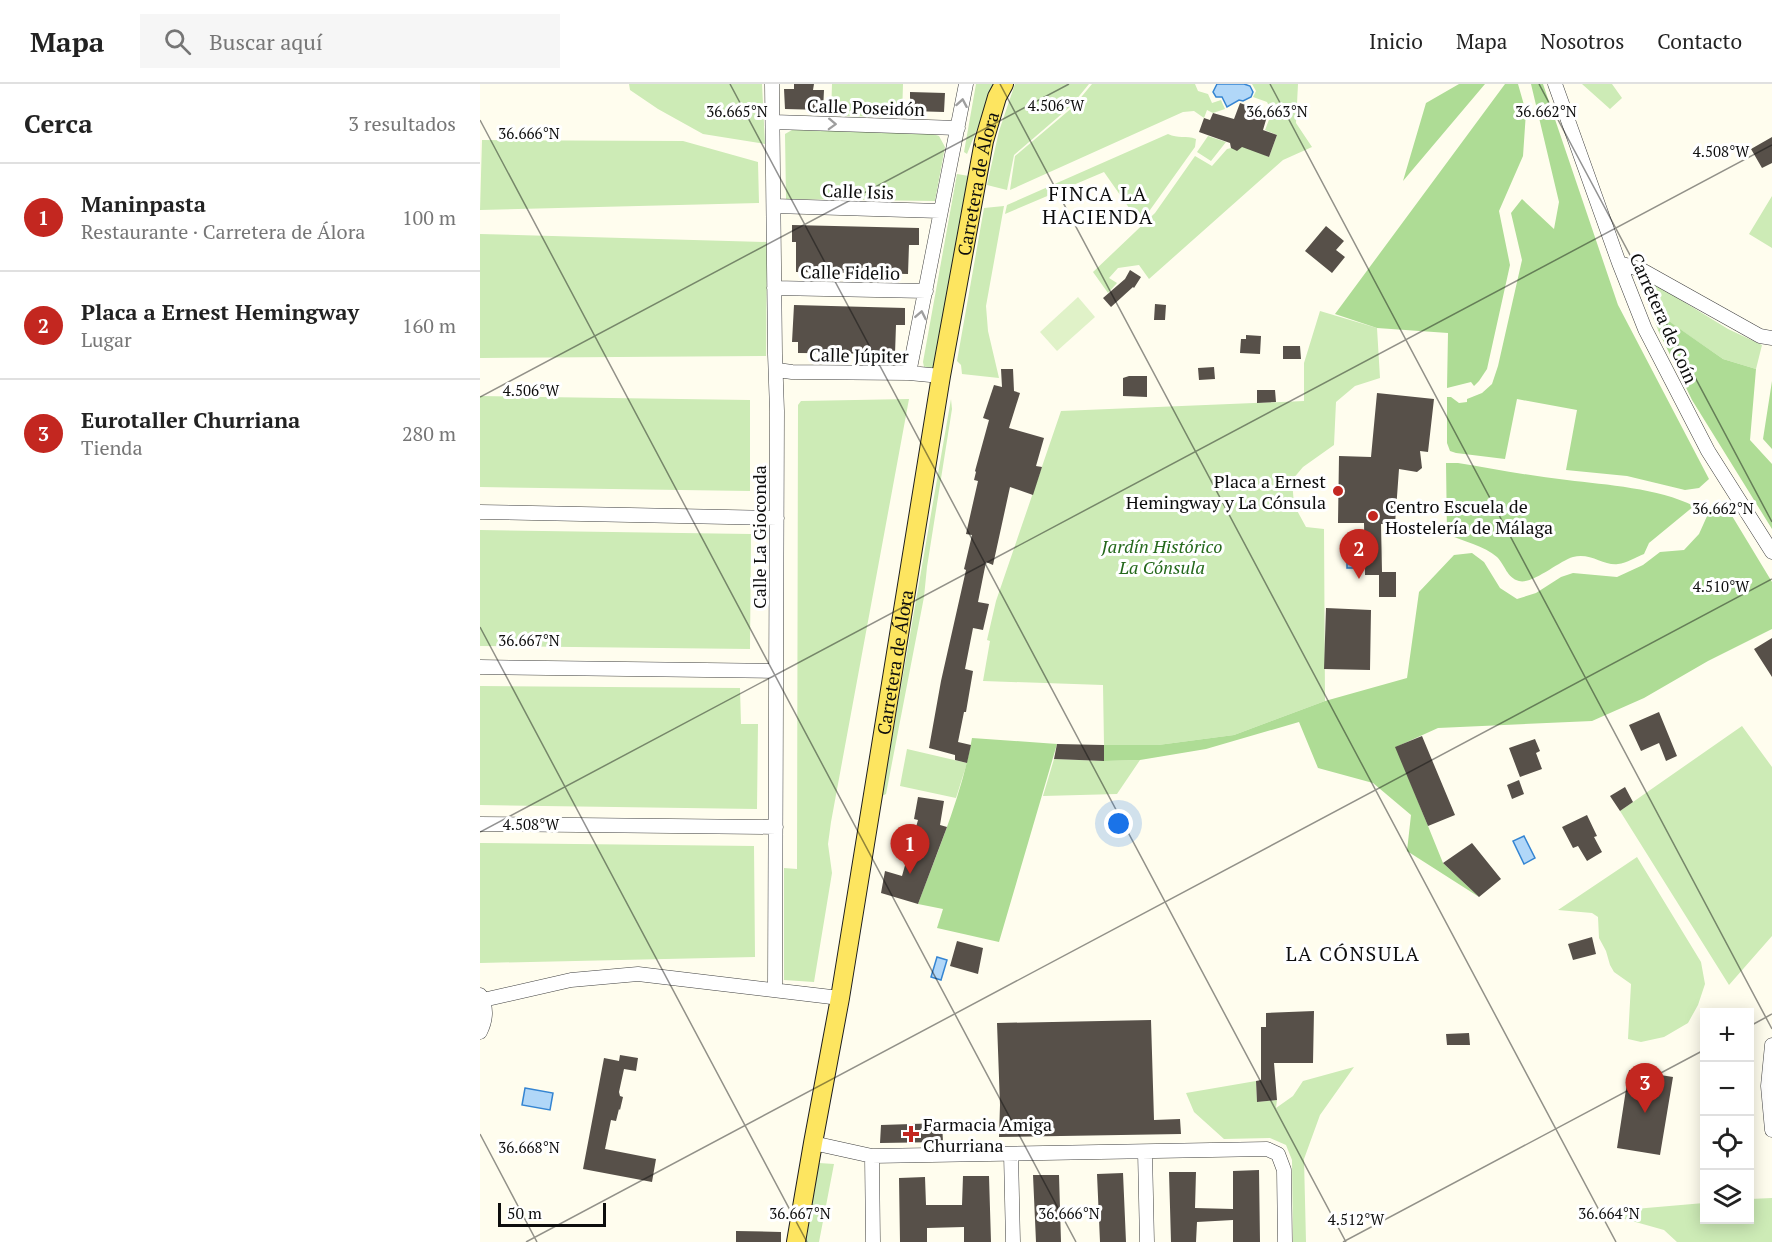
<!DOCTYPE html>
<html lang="es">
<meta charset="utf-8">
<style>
:root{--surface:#fff;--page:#f6f6f6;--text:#222;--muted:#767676;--line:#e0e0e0;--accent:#c32720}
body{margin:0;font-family:"PT Serif",serif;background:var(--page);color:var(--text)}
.controls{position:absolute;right:18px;bottom:18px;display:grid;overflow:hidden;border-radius:0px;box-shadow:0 3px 15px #0003}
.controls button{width:54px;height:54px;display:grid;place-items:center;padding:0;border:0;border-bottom:2px solid var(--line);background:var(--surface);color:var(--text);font:30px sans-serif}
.scale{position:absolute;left:18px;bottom:15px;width:108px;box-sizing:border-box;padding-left:6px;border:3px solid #0d0d0d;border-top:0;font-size:16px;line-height:21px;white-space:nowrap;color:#0d0d0d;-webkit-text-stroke:4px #fff;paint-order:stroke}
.you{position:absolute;left:639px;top:740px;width:21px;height:21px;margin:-15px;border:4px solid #fff;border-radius:50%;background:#1a73e8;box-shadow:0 0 0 9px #1a73e833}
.badge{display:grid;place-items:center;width:39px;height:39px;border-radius:50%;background:var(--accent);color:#fff;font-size:20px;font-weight:700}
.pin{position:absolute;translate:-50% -50px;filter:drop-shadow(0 2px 3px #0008)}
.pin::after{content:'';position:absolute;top:32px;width:21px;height:18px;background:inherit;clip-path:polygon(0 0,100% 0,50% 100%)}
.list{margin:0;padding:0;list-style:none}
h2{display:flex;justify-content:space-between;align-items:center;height:78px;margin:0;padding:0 24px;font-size:26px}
h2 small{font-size:20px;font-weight:400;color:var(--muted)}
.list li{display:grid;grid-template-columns:39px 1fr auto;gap:18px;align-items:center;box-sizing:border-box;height:108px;padding:0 24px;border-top:2px solid var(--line)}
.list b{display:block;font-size:22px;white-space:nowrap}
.list p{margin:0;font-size:20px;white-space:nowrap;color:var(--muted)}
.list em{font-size:20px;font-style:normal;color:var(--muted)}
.icon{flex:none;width:33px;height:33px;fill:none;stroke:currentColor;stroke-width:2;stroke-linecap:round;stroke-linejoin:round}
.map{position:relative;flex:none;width:1292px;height:1158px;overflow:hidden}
header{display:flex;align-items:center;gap:36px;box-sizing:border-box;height:84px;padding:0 30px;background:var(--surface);border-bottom:2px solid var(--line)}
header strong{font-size:28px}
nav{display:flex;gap:33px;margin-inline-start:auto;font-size:21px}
.search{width:420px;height:54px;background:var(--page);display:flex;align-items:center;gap:15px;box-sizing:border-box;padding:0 21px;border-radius:0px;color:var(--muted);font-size:22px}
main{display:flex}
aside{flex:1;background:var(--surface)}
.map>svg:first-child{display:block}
.green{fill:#cdebb6}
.forest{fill:#aedc95}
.pitch{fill:#e0f2c8}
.water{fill:#b1d7f8;stroke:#3585d2;stroke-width:1.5}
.building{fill:#575049}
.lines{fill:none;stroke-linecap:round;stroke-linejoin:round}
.minor-casing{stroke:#404040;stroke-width:15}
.major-casing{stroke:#1e1e1e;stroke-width:20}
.minor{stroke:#fff;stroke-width:14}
.major{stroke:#fde560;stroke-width:18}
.oneway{stroke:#9e9e9e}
.ticks{fill:none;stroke:#0d0d0d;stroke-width:1.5;stroke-opacity:0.45}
.poi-dot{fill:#c32720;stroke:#fff;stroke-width:2}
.labels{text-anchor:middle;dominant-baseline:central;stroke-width:6;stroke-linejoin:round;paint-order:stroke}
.street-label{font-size:18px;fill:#0d0d0d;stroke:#fff}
.poi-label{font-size:18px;fill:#0d0d0d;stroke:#fff;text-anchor:start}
.park-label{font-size:18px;font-style:italic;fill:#24681b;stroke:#fff}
.neighbourhood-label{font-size:20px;letter-spacing:1.5px;fill:#0d0d0d;stroke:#fff}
.ticks-label{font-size:15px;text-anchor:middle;fill:#0d0d0d;stroke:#fff;stroke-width:6;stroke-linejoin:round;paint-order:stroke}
</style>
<header>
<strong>Mapa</strong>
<div class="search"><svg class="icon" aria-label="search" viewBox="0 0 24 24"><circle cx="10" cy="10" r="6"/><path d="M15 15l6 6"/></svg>Buscar aquí</div>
<nav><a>Inicio</a><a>Mapa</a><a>Nosotros</a><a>Contacto</a></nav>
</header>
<main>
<aside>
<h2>Cerca<small>3 resultados</small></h2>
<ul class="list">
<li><span class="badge">1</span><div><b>Maninpasta</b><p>Restaurante · Carretera de Álora</p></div><em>100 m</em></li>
<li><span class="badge">2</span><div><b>Placa a Ernest Hemingway</b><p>Lugar</p></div><em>160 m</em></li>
<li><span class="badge">3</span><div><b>Eurotaller Churriana</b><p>Tienda</p></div><em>280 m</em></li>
</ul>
</aside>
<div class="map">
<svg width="1292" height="1158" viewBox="0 0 1292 1158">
<rect width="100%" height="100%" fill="#fffdee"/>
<path class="green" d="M149 0H282L285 60 223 50 178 25 150 6Z
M352 0H423L422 33 351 32Z
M496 0H515L487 70 484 68Z
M535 0H609L591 22 534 71 527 106 507 101 519 47Z
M612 0H715L718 7 728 10 732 19 741 16 745 25 733 29 727 26 724 34 714 27 703 28 530 106 535 72 593 23Z
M772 0H818L816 39 832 63 803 76 669 195 659 181 638 184 629 194 637 199 628 209 613 188 675 129 715 72 732 82 747 65 764 61 789 73 797 51 785 46 792 28 787 18 773 13 776 7Z
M1102 0H1132L1142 14 1130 25Z
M312 46 450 49 459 52 465 63 455 117 306 115 305 50Z
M688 50C698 55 706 51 716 55L715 63 670 126 659 138 624 88 525 130 527 121Z
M728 52 746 58 731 77 717 68Z
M2 56 203 57 278 78 279 119 0 126Z
M477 90 489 92 457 282 452 286 444 283 443 278Z
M1292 112V164L1269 150Z
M524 122 506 222 508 247 519 294 482 290 481 281 477 277 504 124Z
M0 150 287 158 286 272 0 274Z
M1160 191 1248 245 1282 261 1276 285 1243 275 1191 239 1178 246 1157 194Z
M840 227 897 244 900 294 875 302 856 318 854 361 823 383 812 396 814 421 826 443 844 445 845 617 754 651 678 661H624L623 601 503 597 510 557 507 556 516 517 581 327 824 317V279Z
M0 312 270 316V407L0 403Z
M429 315 351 738 348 760 352 789 334 898 304 896V784L317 785 318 321 321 317Z
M471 315 472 325 447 483 444 513 406 710 402 712Z
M0 446 271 450 270 565 0 562Z
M0 602 260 604 261 640H278L277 725 0 721Z
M1262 642 1292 683V852L1249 901 1140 727Z
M427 665 487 679 476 714 420 702Z
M574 675 624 677 660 676 637 710 563 712Z
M0 759 274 762 275 873 0 879Z
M1157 773 1221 878 1225 900 1218 921 1208 939 1184 953 1161 958 1148 955 1151 900 1134 888 1130 881 1126 867 1119 854 1118 833 1112 829 1078 826Z
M874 983 840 1031 824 1075 826 1158H813L812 1076 806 1061 790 1054 744 1055 714 1028 706 1009 776 997 777 1018 797 1016 796 1024 813 1012 823 997Z
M339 1079 354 1080 339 1158H326Z
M1292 1114V1158H1197L1184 1146 1120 1128 1224 1119V1136H1270V1115Z"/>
<path class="forest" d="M979 0H1005L923 97 946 19Z
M1025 0H1038L1046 28 1043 72 1019 127 1030 181 1007 285 999 297 994 302 991 298 967 304 968 249 897 244 855 230Z
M1051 0H1063L1138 221 1229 395 1219 404 1205 406 1147 392 1086 386 1097 326 1037 315 1025 375 976 369 970 367 967 359V313H971L979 319 987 318V315L1002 309 1012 300 1018 282 1042 176 1031 129 1042 115 1074 145 1079 118Z
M1190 238 1243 275 1276 285 1270 356 1292 380V445L1212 316 1178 246Z
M1292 297V365L1283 355Z
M966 379H978C1014 385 1051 392 1087 396 1127 401 1178 404 1214 422L1169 459 1164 470C1156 473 1147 479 1138 480 1124 482 1110 468 1093 473 1079 477 1052 501 1039 497 1027 494 1025 481 1017 473 1005 462 982 457 967 450Z
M1243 417 1292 498V545L1228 577 1164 614 1112 637 958 644 916 663 963 779 999 813 927 767 931 731 893 699 838 684 819 638 726 665 660 676 624 677V661H678L754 651 845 617 927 594 939 508 974 471 992 469 1004 478 1020 504 1037 515 1056 509 1081 493 1093 489 1137 493 1163 481 1180 468 1204 466 1219 450 1228 430Z
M492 654 577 660 519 858 457 844 463 825 438 820C458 766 482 711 492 654Z"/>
<path class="pitch" d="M598 213 615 233 577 267 560 248Z"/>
<path class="water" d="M737 0H764L770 2 773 8 771 13 763 17 759 16 747 23 742 13H736L733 8Z
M867 456H877V484H867Z
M1044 752 1055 774 1044 780 1033 757Z
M457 873 467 876 461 896 451 893Z
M45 1004 73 1009 70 1026 42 1021Z"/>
<path class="building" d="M314 0H334L333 6H344L343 26 305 25 304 5H314Z
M430 8 465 9 464 28 430 27Z
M760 19 788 29 783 46 797 51 789 73 762 63 757 67 751 64 750 59 719 48 724 34 730 36 733 29 754 35Z
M1292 53V79L1282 84 1271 65Z
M312 141 439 144V161H429L428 190 316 188V158H312Z
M846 142 864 157 856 166 865 173 852 189 825 167Z
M650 186 661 193 654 204 653 203 631 223 623 214 645 195Z
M675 220 686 221 685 236H674Z
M314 221 425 224V241H416L415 270 318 269V258H312Z
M766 251 781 252 780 270 760 269 761 255H766Z
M803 262H820L821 275H803Z
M734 283 735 295 719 296 718 284Z
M521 285H533L534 307 540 309 529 344 564 354 556 382 562 383 553 411 530 403 513 481 506 478 498 518 509 520 503 546 493 544 485 585 493 587 486 628H484L478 658 491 661 487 679 475 676V671L449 664 461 597 486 486 484 485 492 451 486 450 498 397 494 396 496 388 495 387 509 336 503 334 514 301 522 303Z
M649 292H667V313L643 312V294Z
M777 306H795L796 318 777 319Z
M897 309 954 315 948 368 940 367 942 384 937 388 919 385 915 440H901L902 488H916V513H899V491H885L884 439H858L859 372 891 373Z
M846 524 891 526 890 586 844 585Z
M1292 554V593L1274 565Z
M1179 628 1197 672 1186 677 1179 659 1161 667 1149 641Z
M942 652 975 731 948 742 915 663Z
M1055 655 1060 667 1056 669 1062 685 1040 693 1029 664Z
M577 660 624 661V677L574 675Z
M1039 696 1044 710 1032 715 1027 701Z
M1145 703 1153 718 1140 727 1130 712Z
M438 713 464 717 460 741 467 743 438 820 401 809 405 787 422 792 438 736 434 735Z
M1107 731 1117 752 1114 753 1122 768 1107 777 1098 762 1093 764 1082 743Z
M992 759 1021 795 999 813 963 779Z
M1112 853 1116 870 1093 876 1088 860Z
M477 857 503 864 498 890 470 882Z
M834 927 833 979H794L797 1016 777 1018 776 997 781 996V943H786V929Z
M671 936 674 1036 700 1035 701 1050 519 1053 520 1021 517 939Z
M989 949 990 961H967L966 950Z
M140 971 158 974 156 987 144 985 139 1008 140 1012 143 1013 140 1026 139 1025 136 1037 131 1036 125 1065 176 1075 172 1098 103 1085 124 974 139 977Z
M1149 986 1193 993 1180 1071 1137 1064Z
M462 1039 463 1058 400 1059 401 1041Z
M779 1086 780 1158H753V1136L717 1138 716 1158H691L689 1088H716L715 1124 753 1125V1087Z
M643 1089 646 1158H620L617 1090Z
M553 1091H579L581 1158H556Z
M483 1092H509L511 1158H484V1143L447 1144V1158H420L419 1094 445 1093 446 1121H482Z
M256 1147 301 1148V1158H256Z"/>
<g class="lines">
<defs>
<path id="minor" d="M292 0 295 270 297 327 295 905
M1075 0 1139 179 1165 245 1228 367 1292 468
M294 38 478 44
M294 122 460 127
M1139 179 1162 186 1280 252 1292 254
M294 204 446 207
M297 286 312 288 429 289 461 292
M429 289 486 0
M0 428 297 434
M0 583 296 587
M0 740 296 743
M0 911C7 923 6 936 0 948
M3 916 91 896 158 890 360 914
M1292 961 1288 1002 1292 1046
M333 1059 392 1072 787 1065 798 1070 804 1086 805 1158
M665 1068 667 1158
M531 1070 533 1158
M392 1072 393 1158"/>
<g id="major">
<path id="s1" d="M316 1158 333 1059 360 914 461 292 504 57 517 13 524 0"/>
</g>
</defs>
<use href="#minor" class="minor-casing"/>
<use href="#major" class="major-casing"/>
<use href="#minor" class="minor"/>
<use href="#major" class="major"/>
</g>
<defs><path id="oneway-chevron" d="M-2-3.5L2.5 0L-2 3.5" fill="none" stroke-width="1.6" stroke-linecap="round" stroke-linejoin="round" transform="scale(1.5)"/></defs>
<g class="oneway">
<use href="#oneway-chevron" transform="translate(482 19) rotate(-80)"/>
<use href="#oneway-chevron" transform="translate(352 40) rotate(2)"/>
<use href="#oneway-chevron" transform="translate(441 231) rotate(-79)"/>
</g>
<path class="ticks" d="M250 0 866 1158M520 0 1136 1158M790 0 1292 945M1059 0 1292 438M0 36 596 1158M0 313 589 0M0 543 327 1158M0 748 1292 61M1270 942 1292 930M0 1050 57 1158M46 1158 1292 495M863 1158 1224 966"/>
<g class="poi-dot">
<circle cx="858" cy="407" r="6"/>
<circle cx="893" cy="432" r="6"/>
<path d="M428 1041h6v6h6v6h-6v6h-6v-6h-6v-6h6z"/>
</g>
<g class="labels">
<g class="street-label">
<text transform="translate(386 23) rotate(2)">Calle Poseidón</text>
<text stroke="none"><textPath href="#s1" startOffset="1074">Carretera de Álora</textPath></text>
<text transform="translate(378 107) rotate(2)">Calle Isis</text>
<text transform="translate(370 188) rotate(1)">Calle Fidelio</text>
<text transform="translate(1184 234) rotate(66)">Carretera de Coín</text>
<text transform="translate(379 271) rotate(1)">Calle Júpiter</text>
<text transform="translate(279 453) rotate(-90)">Calle La Gioconda</text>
<text stroke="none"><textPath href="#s1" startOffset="588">Carretera de Álora</textPath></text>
</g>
<g class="poi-label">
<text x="846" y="397" text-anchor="end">Placa a Ernest<tspan x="846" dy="21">Hemingway y La Cónsula</tspan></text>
<text x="905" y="422">Centro Escuela de<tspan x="905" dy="21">Hostelería de Málaga</tspan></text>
<text x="443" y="1040">Farmacia Amiga<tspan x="443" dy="21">Churriana</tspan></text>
</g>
<g class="park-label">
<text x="682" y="462">Jardín Histórico<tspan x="682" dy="21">La Cónsula</tspan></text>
</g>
<g class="neighbourhood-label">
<text x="618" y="109">FINCA LA<tspan x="618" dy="23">HACIENDA</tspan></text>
<text x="873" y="869">LA CÓNSULA</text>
</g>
</g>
<g class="ticks-label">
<text x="576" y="27">4.506°W</text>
<text x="257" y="33">36.665°N</text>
<text x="797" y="33">36.663°N</text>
<text x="1066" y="33">36.662°N</text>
<text x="49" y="55">36.666°N</text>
<text x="1241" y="73">4.508°W</text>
<text x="51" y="312">4.506°W</text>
<text x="1243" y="430">36.662°N</text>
<text x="1241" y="508">4.510°W</text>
<text x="49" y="562">36.667°N</text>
<text x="51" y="746">4.508°W</text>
<text x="49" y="1069">36.668°N</text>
<text x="320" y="1135">36.667°N</text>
<text x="589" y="1135">36.666°N</text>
<text x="1129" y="1135">36.664°N</text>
<text x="876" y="1141">4.512°W</text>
</g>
</svg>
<div class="controls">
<button>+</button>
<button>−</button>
<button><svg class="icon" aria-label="locate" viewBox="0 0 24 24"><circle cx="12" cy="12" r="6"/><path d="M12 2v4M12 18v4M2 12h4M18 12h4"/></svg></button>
<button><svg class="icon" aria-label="layers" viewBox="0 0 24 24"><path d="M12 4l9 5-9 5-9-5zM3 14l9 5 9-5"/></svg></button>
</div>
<div class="scale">50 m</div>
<div class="you"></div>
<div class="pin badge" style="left:430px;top:790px">1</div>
<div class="pin badge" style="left:879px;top:495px">2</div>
<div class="pin badge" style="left:1165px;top:1029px">3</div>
</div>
</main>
